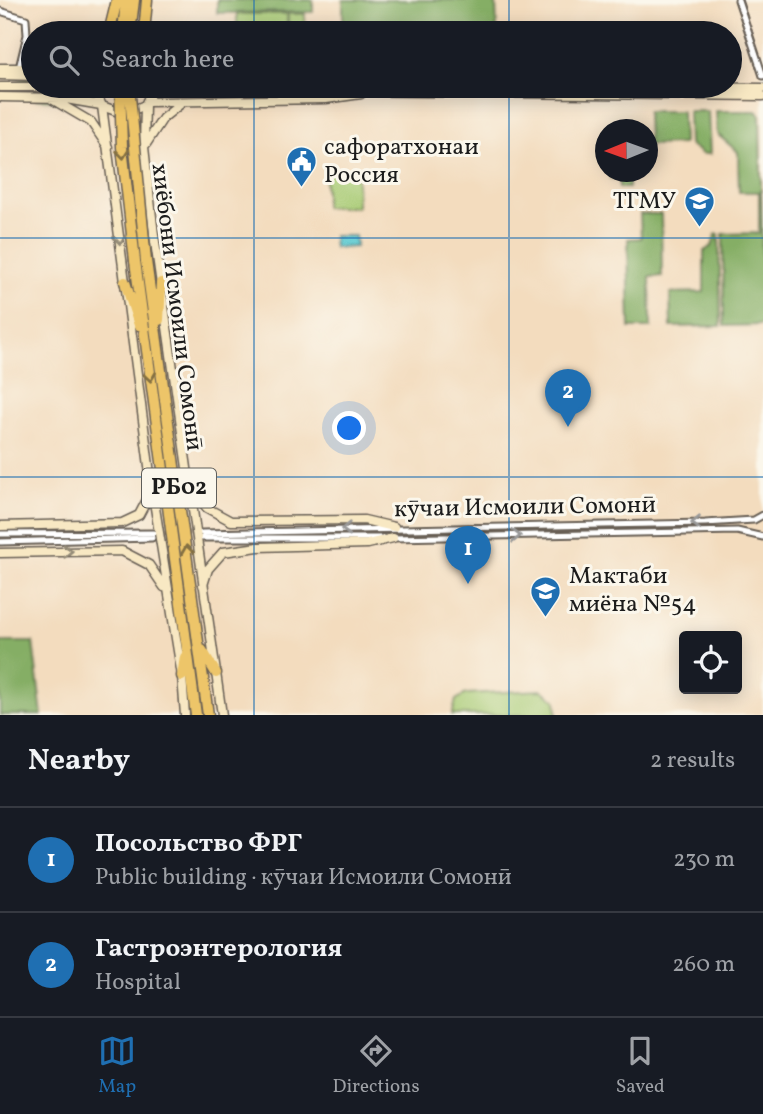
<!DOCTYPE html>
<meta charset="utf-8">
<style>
:root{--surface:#171b24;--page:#20242c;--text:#f1f3f6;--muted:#9ea1a6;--line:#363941;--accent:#1f6fb2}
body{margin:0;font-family:Vollkorn,serif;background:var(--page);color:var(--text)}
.controls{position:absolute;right:21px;bottom:21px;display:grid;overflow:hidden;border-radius:7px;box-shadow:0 4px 18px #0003}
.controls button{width:63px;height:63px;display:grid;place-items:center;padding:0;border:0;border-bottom:2px solid var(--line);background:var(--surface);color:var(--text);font:35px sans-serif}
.compass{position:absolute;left:595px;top:119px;width:63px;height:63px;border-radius:50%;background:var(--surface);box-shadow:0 4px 18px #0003;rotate:269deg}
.you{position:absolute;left:350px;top:429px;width:24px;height:24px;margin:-18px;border:5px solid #fff;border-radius:50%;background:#1a73e8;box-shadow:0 0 0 10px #1a73e833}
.badge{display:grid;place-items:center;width:46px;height:46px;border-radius:50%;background:var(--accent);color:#fff;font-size:23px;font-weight:700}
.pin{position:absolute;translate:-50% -58px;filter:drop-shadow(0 2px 4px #0008)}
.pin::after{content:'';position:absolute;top:37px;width:24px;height:21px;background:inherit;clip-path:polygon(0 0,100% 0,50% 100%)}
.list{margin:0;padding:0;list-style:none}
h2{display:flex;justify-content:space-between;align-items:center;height:91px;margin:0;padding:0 28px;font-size:30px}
h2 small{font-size:23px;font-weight:400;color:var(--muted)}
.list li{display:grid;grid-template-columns:46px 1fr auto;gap:21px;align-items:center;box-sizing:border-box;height:105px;padding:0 28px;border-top:2px solid var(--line)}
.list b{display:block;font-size:26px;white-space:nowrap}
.list p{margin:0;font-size:23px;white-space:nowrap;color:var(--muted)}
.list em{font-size:23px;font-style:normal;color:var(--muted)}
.icon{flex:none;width:38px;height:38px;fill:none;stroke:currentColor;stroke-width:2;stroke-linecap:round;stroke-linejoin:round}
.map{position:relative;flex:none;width:763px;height:715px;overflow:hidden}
.search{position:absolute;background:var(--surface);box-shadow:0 4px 18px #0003;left:21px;right:21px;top:21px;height:77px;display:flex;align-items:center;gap:18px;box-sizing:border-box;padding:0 24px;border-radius:38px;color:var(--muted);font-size:26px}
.sheet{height:301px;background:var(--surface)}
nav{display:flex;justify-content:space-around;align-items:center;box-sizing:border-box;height:98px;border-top:2px solid var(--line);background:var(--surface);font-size:19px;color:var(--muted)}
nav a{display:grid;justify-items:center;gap:4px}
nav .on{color:var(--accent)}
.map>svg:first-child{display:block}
.green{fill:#a7ca73;stroke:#627348;stroke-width:2}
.forest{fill:#85ae65;stroke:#506540;stroke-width:2}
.water{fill:#5dcad1;stroke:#3c7376;stroke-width:2}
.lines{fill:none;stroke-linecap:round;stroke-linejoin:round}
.street-tunnel{stroke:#c8b69e;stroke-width:5;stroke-dasharray:5 2.5;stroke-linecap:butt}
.secondary-tunnel{stroke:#c8b69e;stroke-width:8;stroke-dasharray:8 4;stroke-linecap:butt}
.street-casing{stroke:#675f55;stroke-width:9}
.secondary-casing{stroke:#675f55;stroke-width:11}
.highway-casing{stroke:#675f55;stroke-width:13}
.street{stroke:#fff;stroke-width:5}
.secondary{stroke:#f8e8c3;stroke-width:8}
.highway{stroke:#edc569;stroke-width:10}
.highway-bridge-casing{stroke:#675f55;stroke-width:13;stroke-linecap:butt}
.highway-bridge{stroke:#edc569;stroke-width:10}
.oneway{stroke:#847042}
.oneway2{stroke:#958c78}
.oneway3{stroke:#999}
.grid{fill:none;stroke:#1f6fb2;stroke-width:2;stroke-opacity:0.55}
.labels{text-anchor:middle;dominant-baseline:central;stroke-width:6;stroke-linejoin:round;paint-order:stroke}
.shield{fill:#fbf7ec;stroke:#5f5e5a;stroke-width:2}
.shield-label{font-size:23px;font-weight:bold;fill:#1c1c1c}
.poi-label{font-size:24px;fill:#1c1c1c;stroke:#fbf7ec;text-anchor:start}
.street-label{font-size:24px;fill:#1c1c1c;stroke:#fbf7ec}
</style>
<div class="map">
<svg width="763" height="715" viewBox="0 0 763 715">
<rect width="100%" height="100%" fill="#fbf7ec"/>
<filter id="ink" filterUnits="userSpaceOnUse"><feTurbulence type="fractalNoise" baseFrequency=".0143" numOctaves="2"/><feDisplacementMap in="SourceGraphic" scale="14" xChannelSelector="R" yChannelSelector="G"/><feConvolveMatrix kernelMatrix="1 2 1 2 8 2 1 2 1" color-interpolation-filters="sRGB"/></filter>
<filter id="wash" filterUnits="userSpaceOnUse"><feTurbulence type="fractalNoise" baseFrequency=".00686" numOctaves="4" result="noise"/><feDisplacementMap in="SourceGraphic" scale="28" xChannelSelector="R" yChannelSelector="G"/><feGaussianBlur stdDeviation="1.57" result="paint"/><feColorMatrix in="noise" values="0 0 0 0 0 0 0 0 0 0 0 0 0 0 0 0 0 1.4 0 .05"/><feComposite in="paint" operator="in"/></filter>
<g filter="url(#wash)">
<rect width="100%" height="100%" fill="#f3dcbe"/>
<path class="green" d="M237 14H287V33H237Z
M288 14H305V33H288Z
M33 71V86H77V101L35 99 30 91 20 90 18 82Z
M357 172V207H325V173Z
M542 690 556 700 557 715H452L456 700 466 694Z"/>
<path class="forest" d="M217 0H313V12L217 13Z
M343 0H496L497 33H365L364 25 343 26Z
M647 111H682L683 144 648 145Z
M688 111H708L710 154H702L689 144Z
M716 111H756L760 115 763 325 724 326 723 234 759 233V192H739L738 152 717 134Z
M610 172H638V178H629V188H619V179L610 178Z
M640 214H661L662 276 650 277 651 328H630L628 239 641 238Z
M716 234H719L721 326 671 327 670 293 704 292V251L712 246Z
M0 642H33L42 715H0Z"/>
<path class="water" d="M333 236H355L356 247 334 248Z"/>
</g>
<g filter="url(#ink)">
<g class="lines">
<path class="street-tunnel" d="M156 533H199"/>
<path class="secondary-tunnel" d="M81 87 165 89"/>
<defs>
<path id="street" d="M738 0 763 76
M0 11 26 19 27 35 19 68
M202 533 705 523 754 520 763 515
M0 534 153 533
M202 538H383
M393 538 737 531 763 537
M0 542 152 538"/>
<path id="secondary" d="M0 68H33
M0 75 33 76
M93 86 102 106 124 114 145 105 154 86
M576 86 763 88
M0 87H81
M165 89 763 96
M0 97 60 98 101 105
M50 98 91 122 108 147
M148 102 326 99 361 94
M145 105 144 147 154 235 222 715
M102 106 152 489 182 676 185 715
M146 144 163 118 183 102
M191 488 207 508 231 521 364 520 394 527
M0 526 122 523 139 515 151 492
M0 553 122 551 149 565 164 587
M203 585 208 569 223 552 258 547 368 544 393 538"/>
<path id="highway" d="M109 33 117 0
M123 33 126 0
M130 33 134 0
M144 33 147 0
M135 261 196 715
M146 261 208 715
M125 282 139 325
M159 320 161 283
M202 650 216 673
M182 676 185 657"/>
</defs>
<use href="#street" class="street-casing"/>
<use href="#secondary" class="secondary-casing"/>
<use href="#highway" class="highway-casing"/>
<use href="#street" class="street"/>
<use href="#secondary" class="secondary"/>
<use href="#highway" class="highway"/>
<defs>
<path id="highway-bridge" d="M120 86 122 147 135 261
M129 86 146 261"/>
</defs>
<use href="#highway-bridge" class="highway-bridge-casing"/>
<use href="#highway-bridge" class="highway-bridge"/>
</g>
<defs><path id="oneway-chevron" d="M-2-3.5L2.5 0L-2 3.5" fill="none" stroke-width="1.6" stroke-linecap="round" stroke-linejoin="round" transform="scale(1.75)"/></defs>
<g class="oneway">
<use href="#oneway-chevron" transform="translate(123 154) rotate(84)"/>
<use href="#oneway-chevron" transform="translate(150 377) rotate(82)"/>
<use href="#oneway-chevron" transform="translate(187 550) rotate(-98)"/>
</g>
<g class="oneway2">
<use href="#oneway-chevron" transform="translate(120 240) rotate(83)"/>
<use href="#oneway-chevron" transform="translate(68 551) rotate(-2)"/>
</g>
<g class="oneway3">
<use href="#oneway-chevron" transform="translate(696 523) rotate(179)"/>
<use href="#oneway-chevron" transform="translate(346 529) rotate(178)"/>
<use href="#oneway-chevron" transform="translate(516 536) rotate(-1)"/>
</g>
</g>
<path class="grid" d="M254 0V33M509 0V33M254 86V715M509 86V715M0 238H763M0 477H763"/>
<defs>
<symbol id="civic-pin" viewBox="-11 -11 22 30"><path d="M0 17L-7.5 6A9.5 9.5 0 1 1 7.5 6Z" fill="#1f6fb2" stroke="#fbf7ec"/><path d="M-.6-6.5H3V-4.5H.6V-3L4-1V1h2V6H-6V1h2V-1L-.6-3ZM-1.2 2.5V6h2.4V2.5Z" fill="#fff"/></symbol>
<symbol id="university-pin" viewBox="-11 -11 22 30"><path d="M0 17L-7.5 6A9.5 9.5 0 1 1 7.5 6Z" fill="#1f6fb2" stroke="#fbf7ec"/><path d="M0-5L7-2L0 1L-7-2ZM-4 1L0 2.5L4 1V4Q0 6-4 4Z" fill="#fff"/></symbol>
<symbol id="school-pin" viewBox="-11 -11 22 30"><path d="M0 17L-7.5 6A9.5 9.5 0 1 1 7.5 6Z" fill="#1f6fb2" stroke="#fbf7ec"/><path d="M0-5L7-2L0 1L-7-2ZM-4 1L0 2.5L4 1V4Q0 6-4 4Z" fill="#fff"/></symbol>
</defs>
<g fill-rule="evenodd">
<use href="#civic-pin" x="284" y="144" width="35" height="47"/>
<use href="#university-pin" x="682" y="184" width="35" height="47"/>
<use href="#school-pin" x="528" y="574" width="35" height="47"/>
</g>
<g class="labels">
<rect class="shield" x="142" y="468.5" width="74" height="39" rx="5"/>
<g class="shield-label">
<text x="179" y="488">РБ02</text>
</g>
<g class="poi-label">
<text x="324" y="148">сафоратхонаи<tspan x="324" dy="28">Россия</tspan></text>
<text x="676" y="202" text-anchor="end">ТГМУ</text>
<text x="569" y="577">Мактаби<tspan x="569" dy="28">миёна №54</tspan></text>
</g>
<g class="street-label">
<text transform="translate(176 307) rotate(83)">хиёбони Исмоили Сомонӣ</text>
<text transform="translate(525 508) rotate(-1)">кӯчаи Исмоили Сомонӣ</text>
</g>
</g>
</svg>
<div class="controls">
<button><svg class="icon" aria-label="locate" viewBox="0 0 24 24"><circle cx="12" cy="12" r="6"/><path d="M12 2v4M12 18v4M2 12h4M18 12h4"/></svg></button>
</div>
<svg class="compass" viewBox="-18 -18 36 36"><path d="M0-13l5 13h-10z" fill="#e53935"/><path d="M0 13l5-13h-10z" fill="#9ea1a6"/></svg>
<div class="you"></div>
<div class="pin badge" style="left:468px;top:584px">1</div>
<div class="pin badge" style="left:568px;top:427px">2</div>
<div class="search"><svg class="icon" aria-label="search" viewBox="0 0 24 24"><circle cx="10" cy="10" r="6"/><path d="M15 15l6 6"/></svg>Search here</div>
</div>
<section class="sheet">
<h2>Nearby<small>2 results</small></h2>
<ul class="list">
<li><span class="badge">1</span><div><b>Посольство ФРГ</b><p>Public building · кӯчаи Исмоили Сомонӣ</p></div><em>230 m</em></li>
<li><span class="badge">2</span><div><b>Гастроэнтерология</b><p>Hospital</p></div><em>260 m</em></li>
</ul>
</section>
<nav>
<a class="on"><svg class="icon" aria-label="map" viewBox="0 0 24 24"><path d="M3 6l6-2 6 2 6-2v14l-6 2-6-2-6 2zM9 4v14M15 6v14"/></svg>Map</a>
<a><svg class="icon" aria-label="directions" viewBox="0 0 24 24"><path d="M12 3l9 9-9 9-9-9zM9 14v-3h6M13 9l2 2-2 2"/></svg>Directions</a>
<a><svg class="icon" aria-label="saved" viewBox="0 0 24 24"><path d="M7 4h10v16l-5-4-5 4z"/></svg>Saved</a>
</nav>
